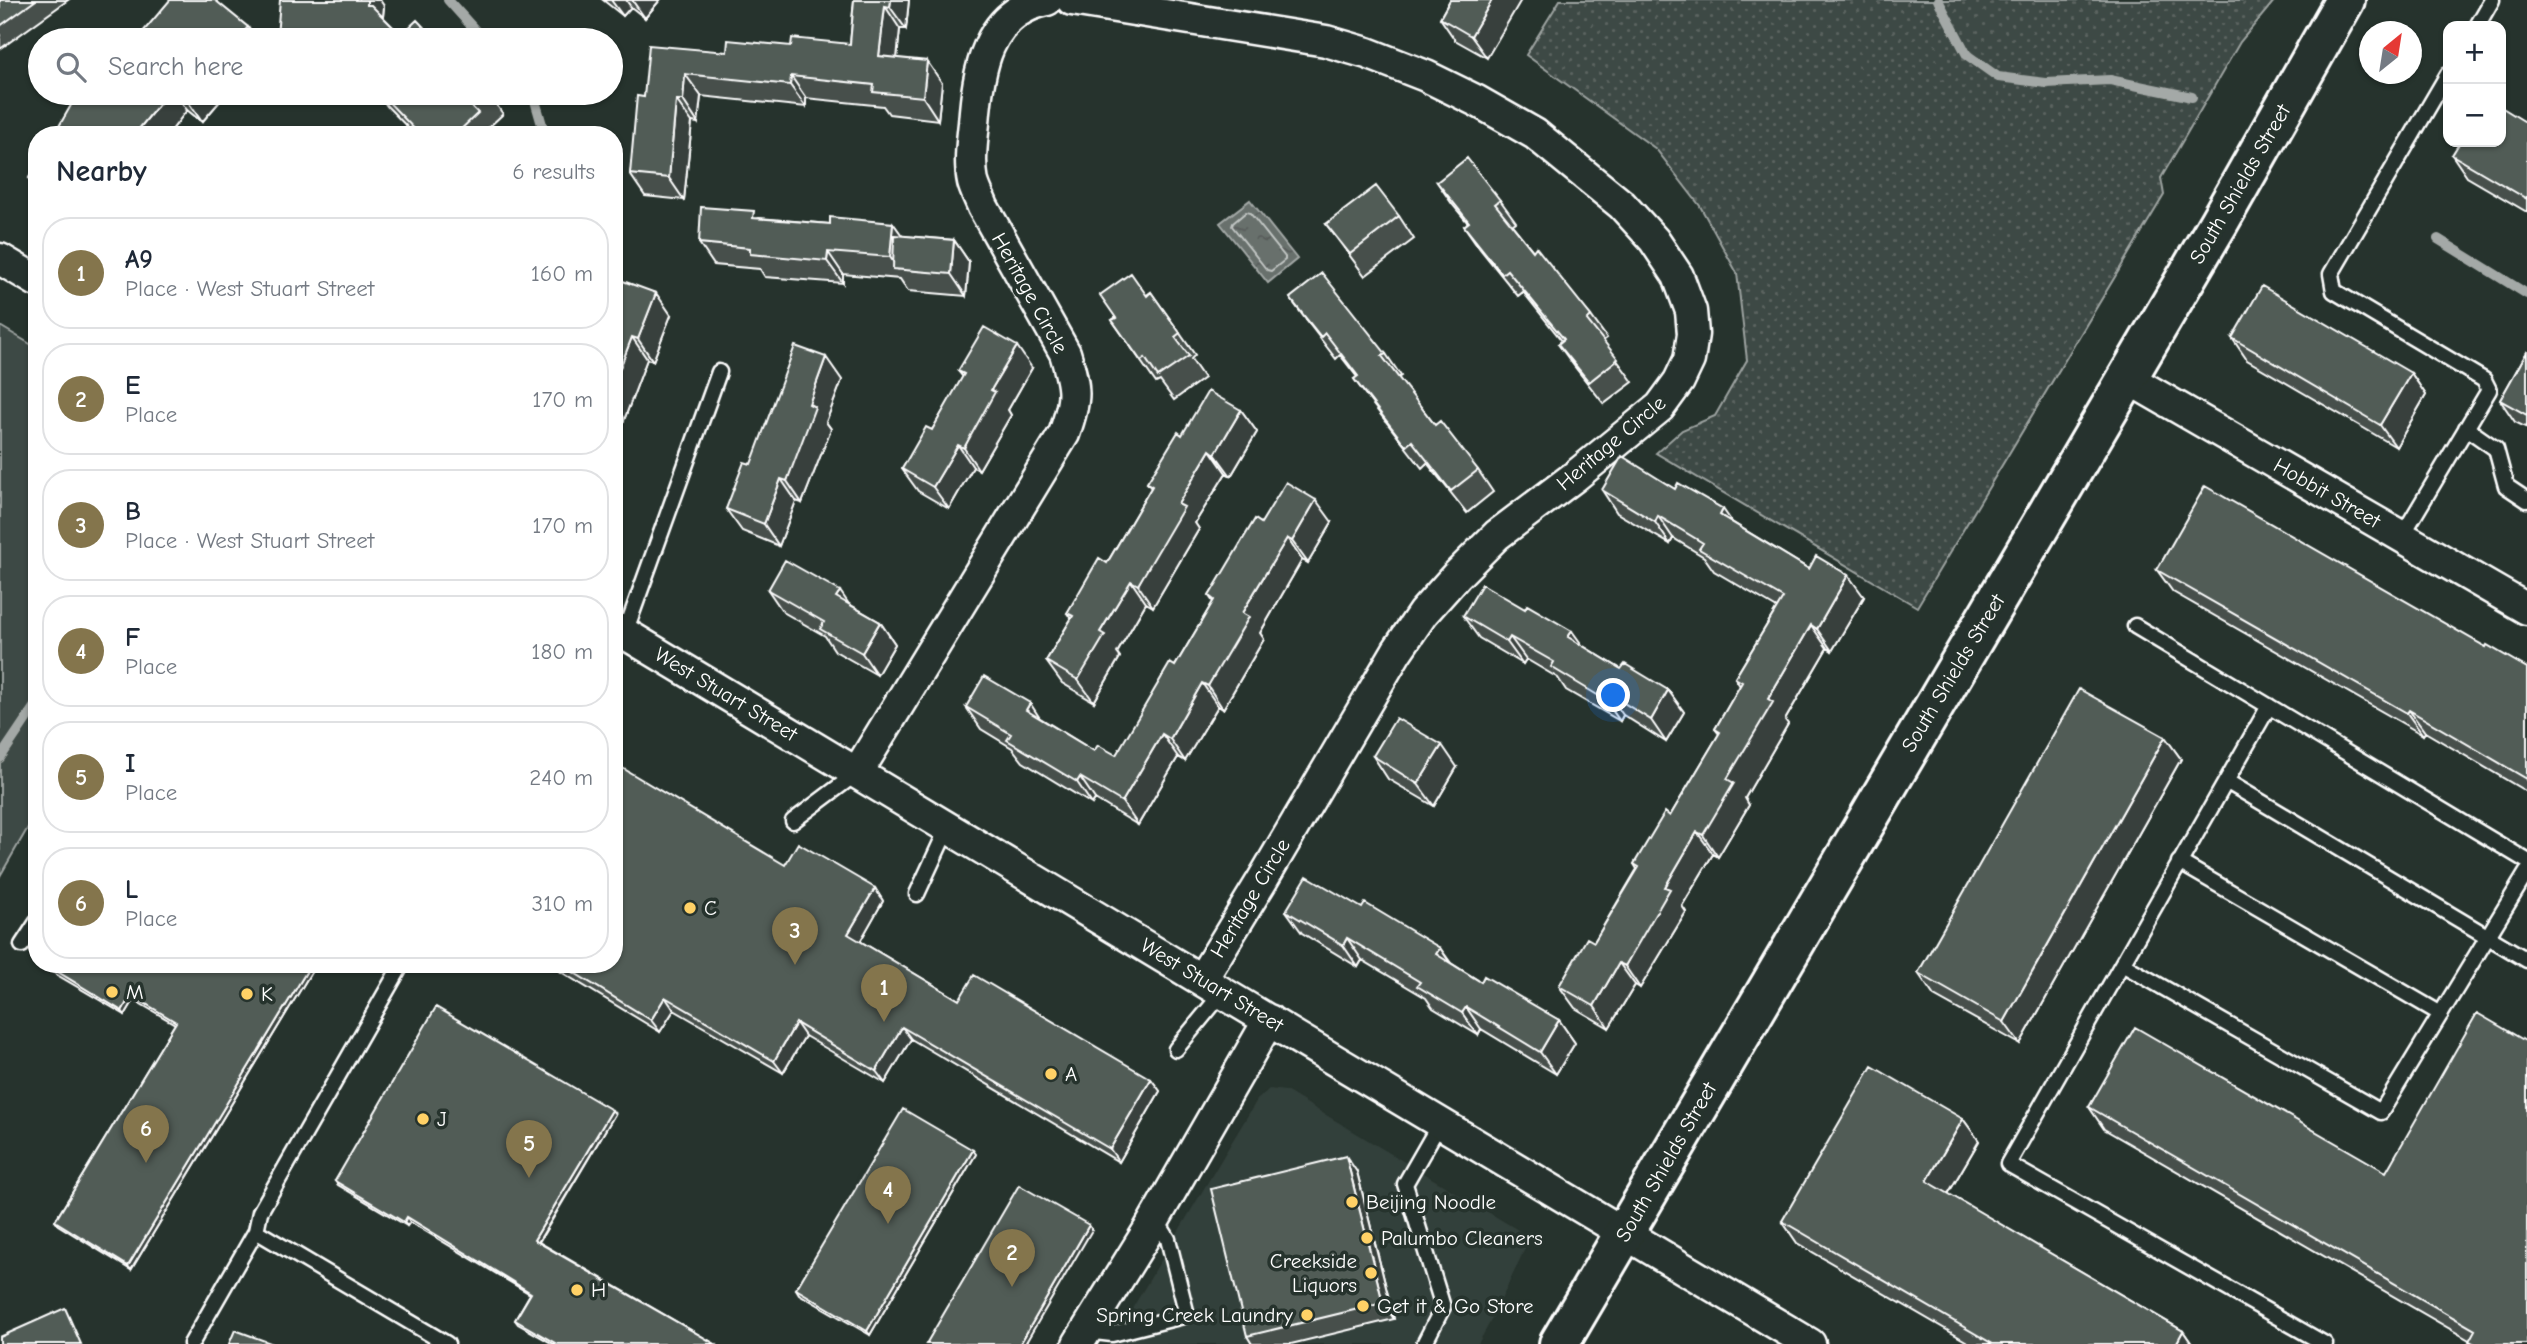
<!DOCTYPE html>
<meta charset="utf-8">
<style>
:root{--surface:#fff;--page:#f6f6f7;--text:#1f2937;--muted:#747a83;--line:#e0e1e3;--accent:#84754c}
body{margin:0;font-family:"Comic Neue",sans-serif;background:var(--page);color:var(--text)}
.controls{position:absolute;right:21px;top:21px;display:grid;overflow:hidden;border-radius:14px;box-shadow:0 2px 5px #0004}
.controls button{width:63px;height:63px;display:grid;place-items:center;padding:0;border:0;border-bottom:2px solid var(--line);background:var(--surface);color:var(--text);font:35px sans-serif}
.compass{position:absolute;left:2359px;top:21px;width:63px;height:63px;border-radius:50%;background:var(--surface);box-shadow:0 2px 5px #0004;rotate:30deg}
.you{position:absolute;left:1614px;top:696px;width:24px;height:24px;margin:-18px;border:5px solid #fff;border-radius:50%;background:#1a73e8;box-shadow:0 0 0 10px #1a73e833}
.badge{display:grid;place-items:center;width:46px;height:46px;border-radius:50%;background:var(--accent);color:#fff;font-size:23px;font-weight:700}
.pin{position:absolute;translate:-50% -58px;filter:drop-shadow(0 2px 4px #0008)}
.pin::after{content:'';position:absolute;top:37px;width:24px;height:21px;background:inherit;clip-path:polygon(0 0,100% 0,50% 100%)}
.list{margin:0;padding:0;list-style:none}
h2{display:flex;justify-content:space-between;align-items:center;height:91px;margin:0;padding:0 28px;font-size:30px}
h2 small{font-size:23px;font-weight:400;color:var(--muted)}
.list li{display:grid;grid-template-columns:46px 1fr auto;gap:21px;align-items:center;box-sizing:border-box;height:112px;margin:0 14px 14px;padding:0 14px;border:2px solid var(--line);border-radius:28px}
.list b{display:block;font-size:26px;white-space:nowrap}
.list p{margin:0;font-size:23px;white-space:nowrap;color:var(--muted)}
.list em{font-size:23px;font-style:normal;color:var(--muted)}
.icon{flex:none;width:38px;height:38px;fill:none;stroke:currentColor;stroke-width:2;stroke-linecap:round;stroke-linejoin:round}
.map{position:relative;flex:none;width:2527px;height:1344px;overflow:hidden}
.search{position:absolute;background:var(--surface);box-shadow:0 2px 5px #0004;left:28px;top:28px;width:595px;height:77px;display:flex;align-items:center;gap:18px;box-sizing:border-box;padding:0 24px;border-radius:38px;color:var(--muted);font-size:26px}
.panel{position:absolute;background:var(--surface);box-shadow:0 2px 5px #0004;left:28px;top:126px;width:595px;height:847px;border-radius:28px}
.map>svg:first-child{display:block}
.built{fill:#333f3a}
.grass{fill:url(#grass-dots);stroke:#9ea4a2;stroke-width:2}
.green{fill:#3e4944;stroke:#9ea4a2;stroke-width:2}
.water{fill:url(#water-ripples);stroke:#a4a9a7;stroke-width:2}
.lines{fill:none;stroke-linecap:round;stroke-linejoin:round}
.shore{stroke:#c2c6c4;stroke-width:2}
.stream{stroke:#a4a9a7;stroke-width:10}
.service-casing{stroke:#fff;stroke-width:19}
.minor-casing{stroke:#fff;stroke-width:35}
.primary-casing{stroke:#fff;stroke-width:44}
.service{stroke:#26332d;stroke-width:14}
.minor{stroke:#26332d;stroke-width:30}
.primary{stroke:#26332d;stroke-width:38}
.wall{fill:#464f4b;stroke:#fff;stroke-width:2}
.shaded-wall{fill:#39403d;stroke:#fff;stroke-width:2}
.building{fill:#515c57;stroke:#fff;stroke-width:2}
.poi-dot{fill:#ffd166;stroke:#26332d;stroke-width:2.5}
.labels{text-anchor:middle;dominant-baseline:central;stroke-width:7;stroke-linejoin:round;paint-order:stroke}
.street-label{font-size:21px;fill:#fff;stroke:#26332d}
.poi-label{font-size:21px;fill:#fff;stroke:#26332d;text-anchor:start}
</style>
<div class="map">
<svg width="2527" height="1344" viewBox="0 0 2527 1344">
<defs>
<pattern id="grass-dots" width="8" height="8" patternUnits="userSpaceOnUse" patternTransform="scale(1.75)"><rect width="8" height="8" fill="#3e4944"/><path d="M2 2h.1M6 6h.1" fill="none" stroke="#5b6460" stroke-width="1.8" stroke-linecap="round"/></pattern>
<pattern id="water-ripples" width="26" height="14" patternUnits="userSpaceOnUse" patternTransform="scale(1.75)"><rect width="26" height="14" fill="#67706c"/><path d="M2 4q2-2 4 0t4 0M15 11q2-2 4 0t4 0" fill="none" stroke="#575a59"/></pattern>
</defs>
<rect width="100%" height="100%" fill="#26332d"/>
<filter id="ink" filterUnits="userSpaceOnUse"><feTurbulence type="fractalNoise" baseFrequency=".0143" numOctaves="2"/><feDisplacementMap in="SourceGraphic" scale="14" xChannelSelector="R" yChannelSelector="G"/><feConvolveMatrix kernelMatrix="1 2 1 2 8 2 1 2 1" color-interpolation-filters="sRGB"/></filter>
<g filter="url(#ink)">
<path class="built" d="M1269 1089 1286 1091 1528 1236 1527 1244 1494 1315 1478 1344H1111L1257 1100Z"/>
<path class="grass" d="M1560 0H2275L2240 42 2161 178 2164 195 1917 607 1656 453 1682 430 1715 416 1747 360 1737 273 1700 206 1656 149 1526 55Z"/>
<path class="green" d="M0 326 37 348V812L0 876Z"/>
<path class="water" d="M1250 200 1297 259 1268 283 1220 223Z"/>
<g class="lines">
<path class="shore" d="M1246 212 1250 213 1285 257V260L1271 271 1267 270 1232 226 1233 223Z"/>
<path class="stream" d="M448 0 484 40
M1938 0 1967 55 1998 77 2046 83 2110 80 2192 97
M530 93 534 97 545 135
M2438 239 2527 294
M0 758 37 703"/>
<defs>
<path id="service" d="M2477 26 2492 0
M2466 428 2496 449 2506 486 2527 500
M2402 536 2489 390 2484 380 2334 291 2331 274 2448 74
M2135 626 2527 861
M614 651 625 633 719 372
M2269 706 2008 1164 2325 1344
M2226 781 2527 960
M793 821 857 773
M2179 862 2441 1014
M917 894 948 827
M22 945 37 922
M2122 964 2381 1112 2527 872
M1176 1049 1223 992
M256 1231 447 1344
M1086 1331 1112 1334 1187 1315 1168 1239 1155 1218
M191 1344 256 1231 260 1212 402 964
M1424 1344 1443 1307 1405 1184 1440 1123"/>
<path id="minor" d="M1072 0 1326 41 1367 53 1426 76 1477 101 1535 134 1622 205 1654 240 1678 276 1691 311 1693 334 1689 360 1679 381 1660 407 1574 477 1497 535 1456 576 1423 613 1397 651 1263 879 1202 979
M0 259 37 281
M2127 378 2527 609
M614 627C1013 866 1410 1107 1810 1344
M857 773 1064 434C1077 398 1076 389 1065 353L983 207C980 199 975 190 973 182 969 163 972 142 974 123 978 71 986 12 1047 0
M1078 1344 1148 1231 1269 1020"/>
<path id="primary" d="M1559 1344 2219 222 2345 0"/>
</defs>
<use href="#service" class="service-casing"/>
<use href="#minor" class="minor-casing"/>
<use href="#primary" class="primary-casing"/>
<use href="#service" class="service"/>
<use href="#minor" class="minor"/>
<use href="#primary" class="primary"/>
</g>
<path class="wall" d="M0 0H68L0 49Z
M603 0H660L645 18 631 7 623 16Z
M854 0H909L906 29H900L897 58 942 83 938 120 889 114 883 106 806 98V107L701 96 698 123 692 122 684 200 645 196 630 174 644 97 727 52 791 46 850 44Z
M1450 0 1487 58 1455 40 1440 18Z
M384 6 383 17 401 35 436 40H279L277 37Z
M93 93H227L202 122 187 110 168 135H54Z
M378 93H488L503 114 488 128 493 135H415L387 106Z
M2527 123V212L2467 177 2452 155Z
M37 164V189L29 178Z
M1437 182 1500 200 1516 222 1512 225 1533 251 1591 316 1607 338 1603 341 1633 382 1604 404 1574 366 1558 344 1562 341 1523 292 1518 296 1480 249 1464 226 1468 223 1452 204Z
M1399 216 1414 239 1365 276 1326 224Z
M759 218 830 224 893 223 902 236 954 240 969 262 966 296 908 291 900 279 843 274V283L765 277 760 269 714 265 699 243Z
M1151 292 1195 355 1191 359 1204 378 1174 400 1160 381 1156 383 1112 320Z
M1290 298 1386 354 1401 376 1398 378 1435 425 1478 470 1493 492 1467 513 1427 463 1422 468 1370 401 1354 379 1357 377 1340 355 1336 359 1306 320Z
M614 304 671 315 653 361 647 359 617 439 620 445 614 461Z
M2232 338 2411 373 2426 395 2396 447 2247 360Z
M2527 352V428L2515 422 2500 400Z
M1032 368 1008 410 1011 415 979 470 973 467 949 509 918 491 902 469 932 430 963 377 958 371Z
M842 380 826 422 831 429 802 503 796 501 779 546 742 531 726 509 751 464Z
M1241 410 1257 432 1231 476 1226 473 1195 523 1199 529 1153 607 1146 603 1117 653 1120 657 1094 702 1062 683 1046 661 1071 619 1067 613 1107 563 1151 488 1147 483 1182 435Z
M1602 490 1733 523 1809 569 1864 597 1832 651 1827 648 1785 720 1788 724 1745 798 1749 805 1718 857 1713 854 1682 906 1686 912 1640 988 1635 985 1609 1028 1575 1008 1559 986 1594 942 1637 869 1634 864 1670 816 1719 734 1715 729 1740 686 1735 678 1777 608 1714 571 1704 557 1673 538 1670 544 1617 513Z
M1332 522 1308 563 1302 560 1260 633 1264 639 1223 709 1218 706 1185 761 1178 757 1138 825 1095 799 1092 804 1023 762 1012 748 981 729 966 707 1040 718 1094 751 1116 755 1175 666 1213 602 1209 596 1261 523Z
M2157 570 2486 647 2527 668V792L2425 732 2423 735 2173 592Z
M768 590 849 604 880 622 895 644 877 675 835 651 825 636 783 612Z
M1463 616 1583 646 1621 669 1668 690 1684 712 1666 742 1623 715 1620 721 1566 690 1558 678 1526 659 1523 664 1479 638Z
M2165 737 2181 759 2020 1044 1934 996 1918 973Z
M1373 756 1457 767 1434 806 1388 779Z
M785 865 875 888 883 901 860 941 959 1000 1151 1079 1160 1091 1119 1162 911 1039 885 1083 805 1036 783 1073 674 1010 660 1032 548 964H614Z
M1362 908 1440 948 1451 963 1481 982 1559 1020 1575 1043 1556 1074 1481 1029 1478 1035 1433 1008 1426 998 1362 960 1358 967 1302 933 1286 911Z
M45 964H316L131 1270 58 1225 55 1221 175 1024 134 1000 125 1015 47 969Z
M2089 1107 2386 1172 2527 1344H2471L2469 1340 2104 1129Z
M615 1114 539 1242 715 1344H553L518 1324 515 1320 530 1294 410 1222 407 1226 338 1185 335 1181Z
M1963 1119 1979 1141 1948 1194 2183 1331 2192 1344H1971L1797 1243 1782 1221Z
M976 1154 870 1335 799 1294 796 1289Z
M1357 1172 1394 1319 1291 1344H1252L1247 1336Z"/>
<path class="shaded-wall" d="M367 0H380L384 6 382 27 367 5Z
M611 0H626L631 7 623 16Z
M632 0H660L645 18Z
M891 0H909L906 29 890 7Z
M1492 0H1521L1487 58 1471 36Z
M885 6 900 29 895 78 879 56Z
M248 27 257 40H237Z
M927 61 942 83 938 120 923 97Z
M685 74 701 96 698 123 683 100Z
M791 76 806 98V107L790 85Z
M168 93H175L187 110 168 135H134Z
M193 93H227L202 122 187 100Z
M676 100 692 122 684 200 669 178Z
M893 223 909 245 898 269 890 257Z
M954 240 969 262 966 296 951 274Z
M828 252 843 274V283L827 261Z
M656 293 671 315 653 361 638 339Z
M632 337 647 359 617 439 620 445 614 461V383Z
M1017 346 1032 368 1008 410 1011 415 979 470 964 448 991 390Z
M826 357 842 380 826 422 831 429 802 503 787 481 809 404Z
M2411 373 2426 395 2396 447 2380 425Z
M1241 410 1257 432 1231 476 1215 454Z
M958 445 973 467 949 509 933 487Z
M1210 450 1226 473 1195 523 1199 529 1153 607 1138 585 1178 504Z
M781 479 796 501 779 546 764 524Z
M1316 500 1332 522 1308 563 1292 541Z
M1723 509 1739 532 1720 515Z
M1658 516 1673 538 1670 544 1655 522Z
M1287 538 1302 560 1260 633 1264 639 1223 709 1208 686 1242 613Z
M1848 575 1864 597 1832 651 1817 629Z
M1131 581 1146 603 1117 653 1120 657 1094 702 1078 680 1100 632Z
M840 591 855 613 836 597Z
M880 622 895 644 877 675 862 653Z
M1811 625 1827 648 1785 720 1788 724 1745 798 1749 805 1718 857 1703 835 1727 779 1768 699Z
M1572 631 1588 653 1568 637Z
M1510 637 1526 659 1523 664 1507 642Z
M1202 683 1218 706 1185 761 1170 739Z
M1668 690 1684 712 1666 742 1651 720Z
M1608 693 1623 715 1620 721 1604 699Z
M1030 703 1045 726 1026 710Z
M2409 710 2425 732 2423 735 2407 713Z
M1162 734 1178 757 1138 825 1122 802Z
M2165 737 2181 759 2020 1044 2004 1022Z
M1442 745 1457 767 1434 806 1418 784Z
M1080 777 1095 799 1092 804 1077 782Z
M1697 832 1713 854 1682 906 1686 912 1640 988 1625 966 1665 887Z
M875 888 883 901 857 947 848 934Z
M1347 938 1362 960 1358 967 1343 945Z
M1440 948 1455 970 1436 954Z
M1619 963 1635 985 1609 1028 1594 1006Z
M311 964H316L131 1270 128 1266Z
M131 995 134 1000 125 1015 122 1011Z
M665 997 674 1010 660 1032 651 1020Z
M1466 1007 1481 1029 1478 1035 1462 1013Z
M1559 1020 1575 1043 1556 1074 1540 1052Z
M796 1023 805 1036 783 1073 774 1061Z
M902 1027 911 1039 885 1083 876 1071Z
M1151 1079 1160 1091 1119 1162 1110 1149Z
M612 1110 615 1114 537 1244 534 1240Z
M1963 1119 1979 1141 1942 1204 1927 1181Z
M973 1150 976 1154 870 1335 867 1331Z
M1346 1156 1357 1172 1394 1319 1383 1303Z
M407 1217 410 1222 407 1226 404 1222Z
M1089 1225 1092 1230 1025 1344H1020Z
M2183 1331 2192 1344H2176Z"/>
<path class="building" d="M0 0H36L0 26Z
M170 0H215L248 27 237 40H136Z
M280 0H367V5H371L401 35 417 20 436 40H313L277 37Z
M854 0H891L890 7 885 6 879 56 927 61 923 97 873 92 874 85 791 76 790 85 685 74 683 100H676L669 178 630 174 637 96 644 97 649 45 727 52 728 40 791 46 792 38 850 44Z
M1450 0H1492L1471 36 1440 18Z
M78 93H84L90 96 93 93H168L134 135H54Z
M178 93H193L187 100Z
M380 93H486L472 107 478 113 455 135H420Z
M2501 107 2527 123V199L2452 155 2460 142H2501Z
M1467 158 1500 200 1495 204 1533 251 1536 247 1591 316 1587 320 1618 359 1589 382 1558 344 1564 339 1507 270 1502 274 1464 226 1469 222 1437 182Z
M37 164V182L29 178Z
M1376 186 1399 216 1350 254 1326 224Z
M701 207 754 211 753 218 830 224V217L893 223 890 257 828 252 827 261 750 254V248L699 243Z
M894 235 954 240 951 274 893 269Z
M1131 273 1147 296 1151 292 1180 333 1175 337 1189 356 1158 377 1145 358 1141 361 1112 320 1116 318 1100 295Z
M1322 273 1386 354 1382 356 1435 425 1440 421 1478 470 1451 491 1412 441 1406 446 1354 379 1358 376 1325 333 1321 337 1290 298Z
M623 281 656 293 638 339 632 337 614 383V304Z
M2262 286 2411 373 2380 425 2232 338Z
M984 327 1017 346 991 390 995 392 964 448 958 445 933 487 902 469 926 427 932 430 964 374 958 371Z
M795 346 826 357 809 404 815 407 787 481 781 479 764 524 726 509 744 462 751 464Z
M2527 352V415L2500 400Z
M1208 391 1241 410 1215 454 1210 450 1178 504 1184 507 1138 585 1131 581 1100 632 1105 635 1078 680 1046 661 1073 616 1067 613 1099 558 1107 563 1152 486 1147 483 1178 432 1182 435Z
M1622 456 1675 489 1678 483 1723 509 1720 515 1809 569 1816 556 1848 575 1817 629 1811 625 1768 699 1773 702 1727 779 1734 783 1703 835 1697 832 1665 887 1670 889 1625 966 1619 963 1594 1006 1559 986 1587 938 1594 942 1639 867 1634 864 1665 812 1670 816 1720 732 1715 729 1742 682 1735 678 1783 598 1699 549 1703 543 1658 516 1655 522 1602 490Z
M1286 482 1316 500 1292 541 1287 538 1242 613 1249 617 1208 686 1202 683 1170 739 1162 734 1122 802 1080 777 1077 782 1007 740 1011 734 966 707 984 676 1030 703 1026 710 1094 751 1098 745 1116 755 1170 663 1175 666 1214 600 1209 596 1255 519 1261 523Z
M2205 486 2486 647 2487 645 2527 668V779L2409 710 2407 713 2157 570Z
M785 560 840 591 836 597 880 622 862 653 820 629 824 622 768 590Z
M1482 584 1525 609 1527 605 1572 631 1568 637 1621 669 1625 664 1668 690 1651 720 1608 693 1604 699 1551 667 1554 662 1510 637 1507 642 1463 616Z
M2079 689 2165 737 2004 1022 1918 973Z
M1396 718 1442 745 1418 784 1373 756Z
M614 763 785 865 798 843 875 888 848 934 959 1000 974 975 1151 1079 1110 1149 902 1027 876 1071 796 1023 774 1061 665 997 651 1020 560 964H614Z
M1307 876 1362 908 1365 903 1440 948 1436 954 1481 982 1484 976 1559 1020 1540 1052 1466 1007 1462 1013 1417 986 1420 982 1347 938 1343 945 1286 911Z
M45 964H311L128 1266 55 1221 176 1022 131 995 122 1011Z
M436 1007 612 1110 534 1240 715 1344H557L515 1320 531 1293 407 1217 404 1222 335 1181Z
M2477 1013 2527 1042V1344H2475L2469 1341 2475 1330 2089 1107 2135 1027 2386 1172Z
M1872 1066 1963 1119 1927 1181 2183 1331 2176 1344H1993L1782 1221Z
M903 1109 973 1150 867 1331 796 1289Z
M1346 1156 1383 1303 1247 1336 1211 1189Z
M1019 1185 1089 1225 1020 1344H926Z
M65 1308 81 1344H0V1337Z
M235 1330 273 1344H229Z"/>
</g>
<g class="poi-dot">
<circle cx="690" cy="908" r="7"/>
<circle cx="112" cy="992" r="7"/>
<circle cx="247" cy="994" r="7"/>
<circle cx="1051" cy="1074" r="7"/>
<circle cx="423" cy="1119" r="7"/>
<circle cx="1352" cy="1202" r="7"/>
<circle cx="1367" cy="1238" r="7"/>
<circle cx="1371" cy="1273" r="7"/>
<circle cx="577" cy="1290" r="7"/>
<circle cx="1363" cy="1306" r="7"/>
<circle cx="1307" cy="1315" r="7"/>
</g>
<g class="labels">
<g class="street-label">
<text transform="translate(2240 184) rotate(-60)">South Shields Street</text>
<text transform="translate(1030 293) rotate(61)">Heritage Circle</text>
<text transform="translate(1611 443) rotate(-40)">Heritage Circle</text>
<text transform="translate(2327 493) rotate(30)">Hobbit Street</text>
<text transform="translate(1953 673) rotate(-59)">South Shields Street</text>
<text transform="translate(726 694) rotate(31)">West Stuart Street</text>
<text transform="translate(1250 898) rotate(-59)">Heritage Circle</text>
<text transform="translate(1212 985) rotate(31)">West Stuart Street</text>
<text transform="translate(1666 1162) rotate(-60)">South Shields Street</text>
</g>
<g class="poi-label">
<text x="704" y="908">C</text>
<text x="126" y="992">M</text>
<text x="261" y="994">K</text>
<text x="1065" y="1074">A</text>
<text x="437" y="1119">J</text>
<text x="1366" y="1202">Beijing Noodle</text>
<text x="1381" y="1238">Palumbo Cleaners</text>
<text x="1357" y="1261" text-anchor="end">Creekside<tspan x="1357" dy="24">Liquors</tspan></text>
<text x="591" y="1290">H</text>
<text x="1377" y="1306">Get it &amp; Go Store</text>
<text x="1293" y="1315" text-anchor="end">Spring Creek Laundry</text>
</g>
</g>
</svg>
<div class="controls">
<button>+</button>
<button>−</button>
</div>
<svg class="compass" viewBox="-18 -18 36 36"><path d="M0-13l5 13h-10z" fill="#e53935"/><path d="M0 13l5-13h-10z" fill="#747a83"/></svg>
<div class="you"></div>
<div class="pin badge" style="left:884px;top:1022px">1</div>
<div class="pin badge" style="left:1012px;top:1287px">2</div>
<div class="pin badge" style="left:795px;top:965px">3</div>
<div class="pin badge" style="left:888px;top:1224px">4</div>
<div class="pin badge" style="left:529px;top:1178px">5</div>
<div class="pin badge" style="left:146px;top:1163px">6</div>
<div class="search"><svg class="icon" aria-label="search" viewBox="0 0 24 24"><circle cx="10" cy="10" r="6"/><path d="M15 15l6 6"/></svg>Search here</div>
<section class="panel">
<h2>Nearby<small>6 results</small></h2>
<ul class="list">
<li><span class="badge">1</span><div><b>A9</b><p>Place · West Stuart Street</p></div><em>160 m</em></li>
<li><span class="badge">2</span><div><b>E</b><p>Place</p></div><em>170 m</em></li>
<li><span class="badge">3</span><div><b>B</b><p>Place · West Stuart Street</p></div><em>170 m</em></li>
<li><span class="badge">4</span><div><b>F</b><p>Place</p></div><em>180 m</em></li>
<li><span class="badge">5</span><div><b>I</b><p>Place</p></div><em>240 m</em></li>
<li><span class="badge">6</span><div><b>L</b><p>Place</p></div><em>310 m</em></li>
</ul>
</section>
</div>
